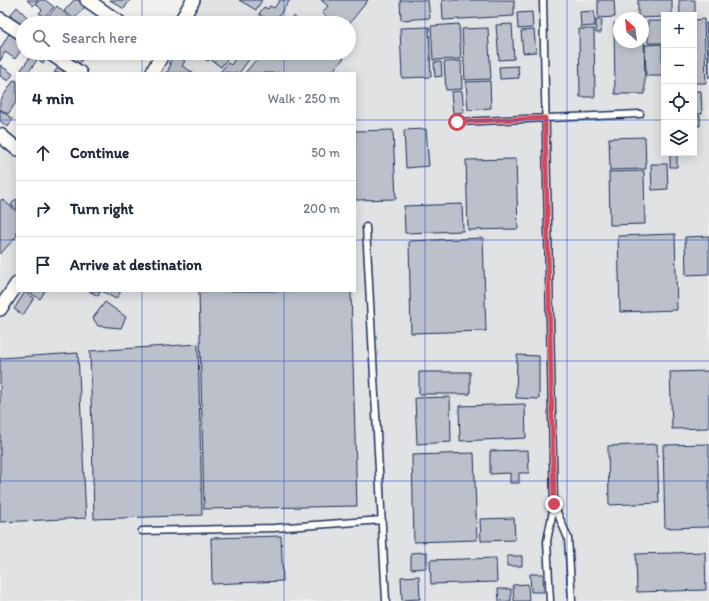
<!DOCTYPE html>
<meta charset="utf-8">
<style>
:root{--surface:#fff;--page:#f6f6f7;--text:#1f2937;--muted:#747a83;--line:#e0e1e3}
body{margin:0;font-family:Itim,sans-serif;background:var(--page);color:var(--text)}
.controls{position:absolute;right:12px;top:12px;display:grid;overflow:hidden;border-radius:0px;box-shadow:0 2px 10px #0003}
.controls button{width:36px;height:36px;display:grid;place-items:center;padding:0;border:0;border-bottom:1px solid var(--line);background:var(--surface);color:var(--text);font:20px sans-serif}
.compass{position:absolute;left:613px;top:12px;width:36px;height:36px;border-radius:50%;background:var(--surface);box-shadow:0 2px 10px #0003;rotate:332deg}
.stop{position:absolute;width:12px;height:12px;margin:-9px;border:3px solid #d1495b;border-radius:50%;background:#fff}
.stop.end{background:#d1495b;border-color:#fff;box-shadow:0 1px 4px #0008}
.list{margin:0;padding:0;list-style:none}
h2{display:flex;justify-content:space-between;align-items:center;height:52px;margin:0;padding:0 16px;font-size:17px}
h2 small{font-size:13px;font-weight:400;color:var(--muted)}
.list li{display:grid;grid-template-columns:26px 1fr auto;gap:12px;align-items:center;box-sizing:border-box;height:56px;padding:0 16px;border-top:1px solid var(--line)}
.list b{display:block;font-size:15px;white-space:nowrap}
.list em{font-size:13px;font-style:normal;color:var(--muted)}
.icon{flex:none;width:22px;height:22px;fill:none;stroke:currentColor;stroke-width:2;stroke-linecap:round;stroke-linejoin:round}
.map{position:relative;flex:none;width:709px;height:601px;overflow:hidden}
.search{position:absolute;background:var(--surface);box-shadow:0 2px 10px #0003;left:16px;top:16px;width:340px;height:44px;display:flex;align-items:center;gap:10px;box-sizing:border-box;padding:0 14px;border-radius:22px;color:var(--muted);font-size:15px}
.panel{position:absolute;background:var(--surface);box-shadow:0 2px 10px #0003;left:16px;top:72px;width:340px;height:220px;border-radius:0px}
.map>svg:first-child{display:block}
.built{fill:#e0e2e3;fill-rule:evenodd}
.building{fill:#bbc0ca;stroke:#1b2f5e}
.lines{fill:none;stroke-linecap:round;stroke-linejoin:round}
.service-casing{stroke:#1b2f5e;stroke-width:9}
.minor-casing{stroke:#1b2f5e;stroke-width:16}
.service{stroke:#fdfcf7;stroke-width:6}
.minor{stroke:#fdfcf7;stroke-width:13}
.route{stroke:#d1495b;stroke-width:5}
.grid{fill:none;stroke:#1d4ed8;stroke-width:1;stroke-opacity:0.55}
</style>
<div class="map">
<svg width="709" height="601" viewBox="0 0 709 601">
<rect width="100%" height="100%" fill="#f0f0ee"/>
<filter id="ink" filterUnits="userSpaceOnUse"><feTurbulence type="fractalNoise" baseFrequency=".025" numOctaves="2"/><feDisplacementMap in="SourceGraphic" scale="8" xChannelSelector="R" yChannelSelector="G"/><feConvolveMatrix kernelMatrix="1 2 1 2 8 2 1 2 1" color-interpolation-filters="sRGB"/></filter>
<g filter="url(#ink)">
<path class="built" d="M192 0H709V601H0V305L17 291H355V73H146L159 53H349V23H178ZM664 15H694V153H664ZM619 18H643V42H619Z
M0 144 17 159V276L0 302Z"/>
<path class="building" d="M27 0H38L33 6Z
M40 0H45L54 7 44 17 39 13 42 10 36 4Z
M74 0H81L87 5 74 19 64 11Z
M110 0H130L124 9Z
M239 0H262L256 10Z
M280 0H290L274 23H272L259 14 264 7 268 9 270 6 274 8Z
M321 0H368L349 24V23H335L322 13 328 6Z
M400 0H428L430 18 401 20Z
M442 0H514V16L443 20Z
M598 0H614L615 17 598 18Z
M638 0H672V15H664V17L638 18Z
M679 0H695V15H680Z
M57 6 75 23H65L62 20 60 21 55 17 50 22 46 18Z
M17 7 27 17 20 24 10 15Z
M594 11 595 26 581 27 580 12Z
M532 12 533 28 518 29 517 13Z
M99 15 105 20 103 23H93Z
M293 16 302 23H287Z
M44 18 49 22 48 23H39Z
M704 19 706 83H694V20Z
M596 20H602L601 33H596Z
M648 21H664V43H648Z
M643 22H644L645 94H615L614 23H619V42H643Z
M706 23H709V78Z
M459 24 461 59 433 60 431 26Z
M512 24 514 59 499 60 496 25Z
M429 27 431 77 402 78 400 28Z
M488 28 491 79 465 80 462 29Z
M579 29H594L595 97H580Z
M534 30 536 52 523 53 521 31Z
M10 32 23 40V47L15 59 5 52 0 61V49Z
M662 44V76H646L645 45Z
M32 53H46L49 55 43 63 31 54Z
M68 53H87L79 64 67 55Z
M201 53H232L221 67 210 59 208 61 199 55Z
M239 53H254L239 73 220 72 228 63 231 65Z
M262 53H338L344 58 331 73H245Z
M174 55 185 61 182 66 194 73H165V72L167 73 171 64 169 63Z
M31 56 37 60 28 73H25L21 70Z
M461 61 462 89 446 90 444 62Z
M434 62H441L442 76 435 77Z
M60 64 74 73H54Z
M0 65 13 74 8 81 0 76Z
M518 66 519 78 500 79 499 67Z
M14 80 17 81V101L8 114 0 109V101Z
M490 81 491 108 468 110 466 82Z
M462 91 464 112 453 113 451 92Z
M694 91H701L702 114H694Z
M0 110 13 119 8 127 0 121Z
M694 116H700V126H694Z
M426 129 429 166 406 168 404 130Z
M393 130 396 199 355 200V131Z
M645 137 646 169 610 170 609 138Z
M670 153H677V167H670Z
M516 159 518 229 468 230 466 160Z
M651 164H667L668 189 652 190Z
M644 171 645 224 610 225 609 172Z
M2 199 17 212V236L0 254V201Z
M16 199 17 200V210L11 205Z
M462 204 463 231 405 233 404 206Z
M675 234 677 310 620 312 618 236Z
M709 236V274L686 275 685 237Z
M483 238 486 331 411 333 409 241Z
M27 291H45L40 299Z
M89 291H101L98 296Z
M102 291H121L116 299Z
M199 291H351L357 506 204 509Z
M25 292 34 298 23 315 14 309Z
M105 302 126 317 121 328 98 326 93 318Z
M198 344 202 515 94 519 90 351Z
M78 353 86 518 0 522V359L1 358Z
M517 355 539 356V399L516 398Z
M709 371V428L672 429 670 372Z
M419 372H470V394H419Z
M450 397 451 442 417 444 415 398Z
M525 404 526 438 460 441 459 406Z
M657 444 659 503 609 505 608 446Z
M709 444V527L665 528 663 445Z
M528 450 529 473H519V483H510V473L490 474V451Z
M474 453 477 540 414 542 412 455Z
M514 518 515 540 481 541 480 519Z
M281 536 283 581 212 584 211 538Z
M427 552V568L411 569V553Z
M705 552 706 590 637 592 636 554Z
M507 556H522V566H507Z
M496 558 497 582 431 584 430 560Z
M530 574H543L544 592H531Z
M419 576 420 599 402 600 401 577Z
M528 584 529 601H514L513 585Z
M498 589H511V601H499Z"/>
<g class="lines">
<defs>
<path id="service" d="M543 0 554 505 547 541 550 601
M457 122 640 114
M366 227 386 601
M554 505 568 538 572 601
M142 531 274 528 382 520"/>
<path id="minor" d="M87 0 120 23
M0 19 23 34
M180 23 193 0
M50 53 80 73
M152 73 163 53
M0 135 17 149
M0 309 17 284"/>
</defs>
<use href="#service" class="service-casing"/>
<use href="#minor" class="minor-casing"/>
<use href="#service" class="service"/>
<use href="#minor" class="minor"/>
</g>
</g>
<g class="lines" filter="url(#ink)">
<path class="route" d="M457 122 545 118 554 504"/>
</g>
<path class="grid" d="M142 0V23M284 0V23M425 0V601M567 0V601M142 53V73M284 53V73M0 120H17M355 120H664M694 120H709M0 240H17M355 240H709M142 291V601M284 291V601M0 361H709M0 481H709"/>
</svg>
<div class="controls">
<button>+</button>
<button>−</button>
<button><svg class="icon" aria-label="locate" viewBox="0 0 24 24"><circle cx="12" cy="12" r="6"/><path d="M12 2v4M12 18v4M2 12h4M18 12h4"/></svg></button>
<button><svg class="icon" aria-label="layers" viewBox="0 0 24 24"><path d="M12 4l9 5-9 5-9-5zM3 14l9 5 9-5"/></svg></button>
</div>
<svg class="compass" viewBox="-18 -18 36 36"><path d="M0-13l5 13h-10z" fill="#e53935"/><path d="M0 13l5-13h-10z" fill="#747a83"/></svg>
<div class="stop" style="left:457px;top:122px"></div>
<div class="stop end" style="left:554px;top:504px"></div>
<div class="search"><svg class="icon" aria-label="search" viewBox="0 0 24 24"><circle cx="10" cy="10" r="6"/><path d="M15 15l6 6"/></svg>Search here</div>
<section class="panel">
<h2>4 min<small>Walk · 250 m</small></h2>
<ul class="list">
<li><svg class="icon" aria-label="ahead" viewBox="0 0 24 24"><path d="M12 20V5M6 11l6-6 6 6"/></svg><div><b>Continue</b></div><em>50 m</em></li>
<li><svg class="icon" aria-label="right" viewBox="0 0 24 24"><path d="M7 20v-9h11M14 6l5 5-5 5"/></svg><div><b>Turn right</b></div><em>200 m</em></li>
<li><svg class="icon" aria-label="arrive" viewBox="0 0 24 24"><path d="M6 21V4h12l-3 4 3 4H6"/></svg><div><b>Arrive at destination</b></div></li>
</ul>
</section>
</div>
